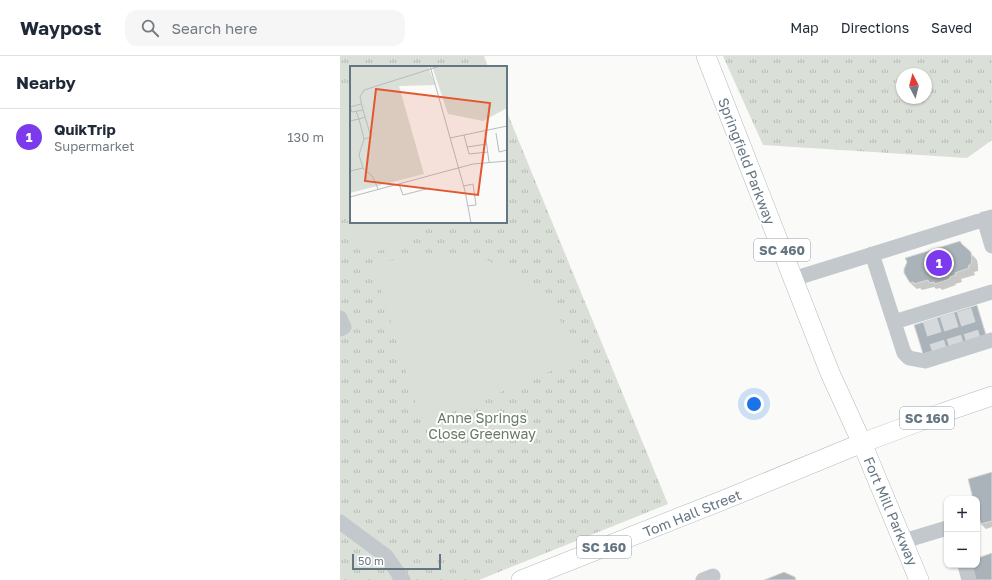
<!DOCTYPE html>
<meta charset="utf-8">
<style>
:root{--surface:#fff;--page:#f6f6f7;--text:#1f2937;--muted:#747a83;--line:#e0e1e3;--accent:#7c3aed}
body{margin:0;font-family:"Golos Text",sans-serif;background:var(--page);color:var(--text)}
.controls{position:absolute;right:12px;bottom:12px;display:grid;overflow:hidden;border-radius:8px;box-shadow:0 1px 3px #0004}
.controls button{width:36px;height:36px;display:grid;place-items:center;padding:0;border:0;border-bottom:1px solid var(--line);background:var(--surface);color:var(--text);font:20px sans-serif}
.compass{position:absolute;left:556px;top:12px;width:36px;height:36px;border-radius:50%;background:var(--surface);box-shadow:0 1px 3px #0004;rotate:353deg}
.scale{position:absolute;left:12px;bottom:10px;width:89px;box-sizing:border-box;padding-left:4px;border:2px solid #657683;border-top:0;font-size:11px;line-height:14px;white-space:nowrap;color:#657683;-webkit-text-stroke:3px #fff;paint-order:stroke}
.you{position:absolute;left:414px;top:348px;width:14px;height:14px;margin:-10px;border:3px solid #fff;border-radius:50%;background:#1a73e8;box-shadow:0 0 0 6px #1a73e833}
.badge{display:grid;place-items:center;width:26px;height:26px;border-radius:50%;background:var(--accent);color:#fff;font-size:13px;font-weight:700}
.pin{position:absolute;translate:-50% -50%;border:2px solid #fff;box-shadow:0 1px 4px #0006}
.list{margin:0;padding:0;list-style:none}
h2{display:flex;justify-content:space-between;align-items:center;height:52px;margin:0;padding:0 16px;font-size:17px}
h2 small{font-size:13px;font-weight:400;color:var(--muted)}
.list li{display:grid;grid-template-columns:26px 1fr auto;gap:12px;align-items:center;box-sizing:border-box;height:56px;padding:0 16px;border-top:1px solid var(--line)}
.list b{display:block;font-size:15px;white-space:nowrap}
.list p{margin:0;font-size:13px;white-space:nowrap;color:var(--muted)}
.list em{font-size:13px;font-style:normal;color:var(--muted)}
.icon{flex:none;width:22px;height:22px;fill:none;stroke:currentColor;stroke-width:2;stroke-linecap:round;stroke-linejoin:round}
.map{position:relative;flex:none;width:652px;height:524px;overflow:hidden}
header{display:flex;align-items:center;gap:24px;box-sizing:border-box;height:56px;padding:0 20px;background:var(--surface);border-bottom:1px solid var(--line)}
header strong{font-size:19px}
nav{display:flex;gap:22px;margin-inline-start:auto;font-size:14px}
.search{width:280px;height:36px;background:var(--page);display:flex;align-items:center;gap:10px;box-sizing:border-box;padding:0 14px;border-radius:12px;color:var(--muted);font-size:15px}
main{display:flex}
aside{flex:1;background:var(--surface)}
.map>svg:first-child{display:block}
.park{fill:url(#park-tufts);fill-rule:evenodd}
.pitch{fill:#dadfd7}
.shadow{fill:#0003}
.building{fill:#aab3b9;stroke:#dcdcda}
.lines{fill:none;stroke-linecap:round;stroke-linejoin:round}
.minor-tunnel{stroke:#d5d9db;stroke-width:15;stroke-dasharray:15 8;stroke-linecap:butt}
.major-casing{stroke:#b5babe;stroke-width:20}
.minor{stroke:#c3c8cc;stroke-width:15}
.major{stroke:#fff;stroke-width:19}
.labels{text-anchor:middle;dominant-baseline:central;stroke-width:4;stroke-linejoin:round;paint-order:stroke}
.shield{fill:#fff;stroke:#939fa8;stroke-width:1}
.shield-label{font-size:13px;font-weight:bold;fill:#657683}
.street-label{font-size:14px;fill:#657683;stroke:#fff}
.park-label{font-size:14px;fill:#687a64;stroke:#fff}
.inset-road{fill:none;stroke:#b5bdc2;stroke-width:1}
.view{fill:#e4572e;fill-opacity:0.15;stroke:#e4572e;stroke-width:2}
.inset-edge{fill:none;stroke:#657683;stroke-width:2}
</style>
<header>
<strong>Waypost</strong>
<div class="search"><svg class="icon" aria-label="search" viewBox="0 0 24 24"><circle cx="10" cy="10" r="6"/><path d="M15 15l6 6"/></svg>Search here</div>
<nav><a>Map</a><a>Directions</a><a>Saved</a></nav>
</header>
<main>
<aside>
<h2>Nearby<small></small></h2>
<ul class="list">
<li><span class="badge">1</span><div><b>QuikTrip</b><p>Supermarket</p></div><em>130 m</em></li>
</ul>
</aside>
<div class="map">
<svg width="652" height="524" viewBox="0 0 652 524">
<defs>
<pattern id="park-tufts" width="24" height="20" patternUnits="userSpaceOnUse"><rect width="24" height="20" fill="#dadfd7"/><path d="M3 7l-1-3M5 7V3M7 7l1-3M15 17l-1-3M17 17v-4M19 17l1-3" fill="none" stroke="#b4b9b4"/></pattern>
</defs>
<rect width="100%" height="100%" fill="#fafaf8"/>
<path class="park" d="M0 0H144L148 11H11V166H166V54L328 448 139 524H0Z
M383 0H652V84L627 102 423 89ZM562 18H586V42H562Z"/>
<path class="pitch" d="M119 2 124 11H92Z
M11 38V166H87L61 187 25 200 0 150V41Z
M87 198H113L149 205 179 222 206 245 225 271 240 303 91 365 79 359 34 211 61 201Z"/>
<path class="shadow" d="M620 186 637 204 638 210V215L634 216 635 219 621 223 622 226 615 228 616 229 602 234 600 232 596 233 594 231 582 234 580 232 577 233 570 227 566 221 565 213Z
M637 251 647 280 576 269Z
M652 417V471L646 473 641 468 637 452V443H634Z"/>
<path class="building" d="M620 185 622 188 631 196 632 203 631 208 628 210 629 212 615 217 616 219 610 221V223L595 228 594 226 589 227 588 224 574 228 573 226 570 227 564 217V213L567 206 565 202Z
M637 249 646 279 583 298 574 269Z
M652 416V465L641 468 637 456V443H633L628 423Z
M652 497V524H635L630 509H637V502Z
M444 516 455 521 456 524H424Z"/>
<g class="lines">
<path class="minor-tunnel" d="M624 254 633 283
M607 259 616 288
M590 264 599 293"/>
<defs>
<path id="major" d="M366 0 490 317 522 387 579 524
M181 524 386 443 522 387 602 357 652 340"/>
</defs>
<use href="#major" class="major-casing"/>
<path class="minor" d="M644 163 652 190
M532 198 564 297 569 302 585 305 652 284
M453 223 652 161
M0 262 4 271 0 273
M554 266 652 236
M0 466 46 500 63 524
M564 485 607 472
M625 509 629 524
M363 524 373 520"/>
<use href="#major" class="major"/>
</g>
<g class="labels">
<g class="shield">
<rect x="414" y="183" width="56" height="22" rx="3"/>
<rect x="560" y="351" width="54" height="22" rx="3"/>
<rect x="237" y="480" width="54" height="22" rx="3"/>
</g>
<g class="shield-label">
<text x="442" y="194">SC 460</text>
<text x="587" y="362">SC 160</text>
<text x="264" y="491">SC 160</text>
</g>
<g class="street-label">
<text transform="translate(407 105) rotate(69)">Springfield Parkway</text>
<text transform="translate(551 455) rotate(67)">Fort Mill Parkway</text>
<text transform="translate(352 457) rotate(-22)">Tom Hall Street</text>
</g>
<g class="park-label">
<text x="142" y="361">Anne Springs<tspan x="142" dy="16">Close Greenway</tspan></text>
</g>
</g>
<g transform="translate(10 10)">
<rect width="157" height="157" fill="#fafaf8"/>
<path d="M0 0H78L85 19 49 20 74 108 0 127ZM82 0H157V42L133 55 98 48Z" fill="#dadfd7"/>
<path d="M47 26 48 38 44 47 37 54 26 59 17 34ZM37 60 52 66 61 81 32 88 27 61Z" fill="#dadfd7"/>
<path class="inset-road" d="M80 0 115 125 121 157M11 38 0 41 2 46 13 44 10 31 14 24 90 0M13 44 21 71 14 73M6 45 9 53 15 51M0 55 9 53 14 73 9 89 13 102 23 111 28 123M135 66 139 96M146 67 149 86 157 84M114 69 119 88 138 86M100 72 157 60M117 81 137 78M0 105 13 102M49 118 53 129 80 122M114 120 123 118 126 139 118 140M0 131 123 98 157 95"/>
<path class="view" d="M26 23 140 37 128 129 15 115Z"/>
<rect width="157" height="157" class="inset-edge"/>
</g>
</svg>
<div class="controls">
<button>+</button>
<button>−</button>
</div>
<svg class="compass" viewBox="-18 -18 36 36"><path d="M0-13l5 13h-10z" fill="#e53935"/><path d="M0 13l5-13h-10z" fill="#747a83"/></svg>
<div class="scale">50 m</div>
<div class="you"></div>
<div class="pin badge" style="left:599px;top:207px">1</div>
</div>
</main>
